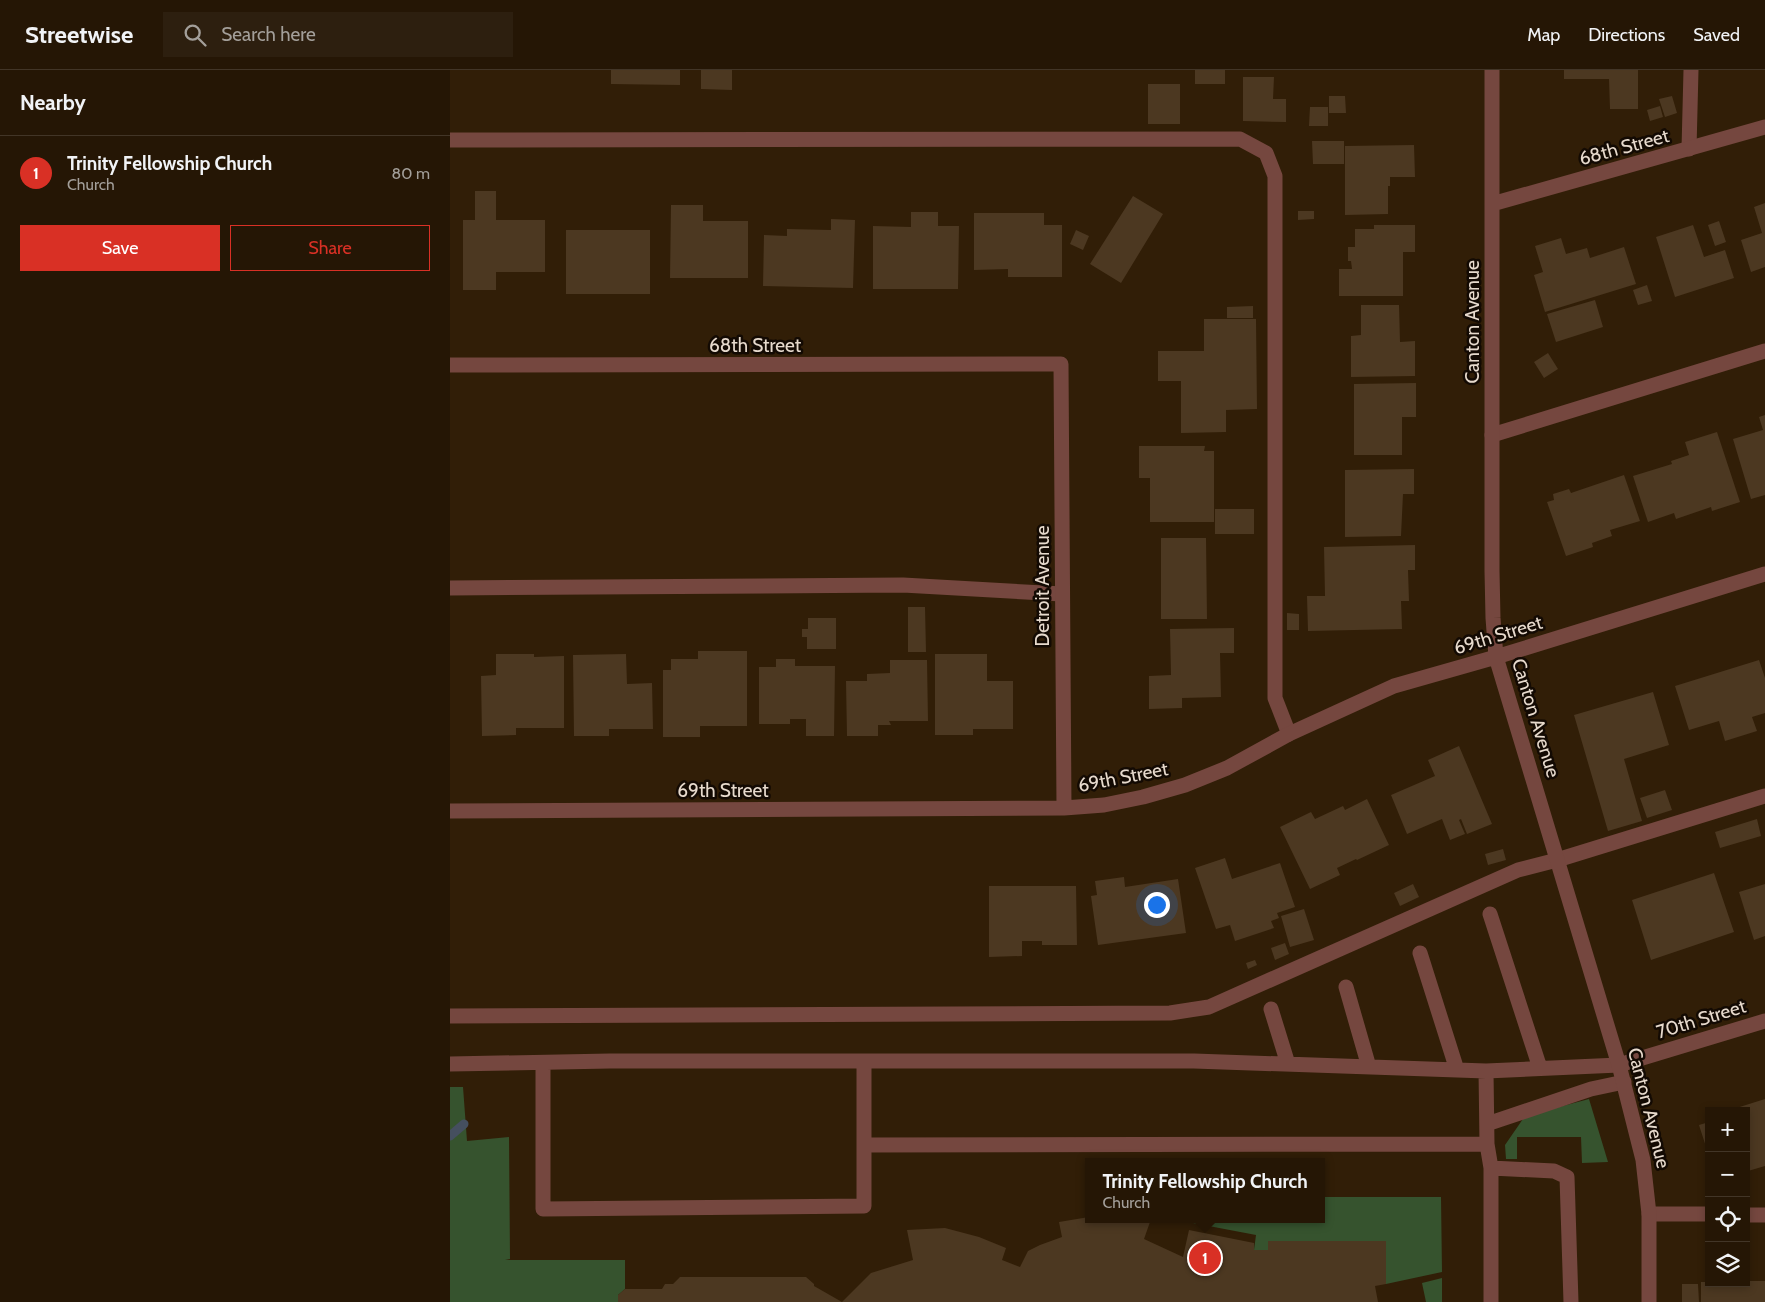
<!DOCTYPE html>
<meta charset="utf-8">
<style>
:root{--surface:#251605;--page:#2d1f0f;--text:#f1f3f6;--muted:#a39f9a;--line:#423527;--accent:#d93025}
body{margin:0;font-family:Cabin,sans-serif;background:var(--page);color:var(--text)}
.controls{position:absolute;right:15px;bottom:15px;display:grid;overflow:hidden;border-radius:0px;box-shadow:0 2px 8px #0003}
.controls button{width:45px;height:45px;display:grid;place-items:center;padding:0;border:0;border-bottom:1px solid var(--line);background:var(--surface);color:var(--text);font:25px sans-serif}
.you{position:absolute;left:706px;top:834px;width:18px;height:18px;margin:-12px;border:4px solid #fff;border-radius:50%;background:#1a73e8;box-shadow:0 0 0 8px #1a73e833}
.badge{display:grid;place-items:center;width:32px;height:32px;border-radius:50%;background:var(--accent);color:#fff;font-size:16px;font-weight:700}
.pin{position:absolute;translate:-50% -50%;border:2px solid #fff;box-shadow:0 1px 5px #0006}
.popup{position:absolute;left:635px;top:1088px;width:240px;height:65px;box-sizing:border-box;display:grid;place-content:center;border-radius:0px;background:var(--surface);filter:drop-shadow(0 1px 4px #0005);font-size:16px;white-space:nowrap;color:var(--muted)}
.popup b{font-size:19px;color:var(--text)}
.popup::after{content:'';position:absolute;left:50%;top:100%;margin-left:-10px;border:10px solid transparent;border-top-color:var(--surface)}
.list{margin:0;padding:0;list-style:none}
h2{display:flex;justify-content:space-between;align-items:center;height:65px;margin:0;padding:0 20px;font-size:21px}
h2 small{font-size:16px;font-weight:400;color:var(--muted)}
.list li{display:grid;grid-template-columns:32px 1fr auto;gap:15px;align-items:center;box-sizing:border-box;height:75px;padding:0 20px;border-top:1px solid var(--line)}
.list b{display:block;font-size:19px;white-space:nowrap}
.list p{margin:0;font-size:16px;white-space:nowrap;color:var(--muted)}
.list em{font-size:16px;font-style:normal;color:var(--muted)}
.actions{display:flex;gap:10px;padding:15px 20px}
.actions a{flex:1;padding:11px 0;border:1px solid var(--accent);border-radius:0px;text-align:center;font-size:18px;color:var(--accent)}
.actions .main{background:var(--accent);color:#fff}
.icon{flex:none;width:28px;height:28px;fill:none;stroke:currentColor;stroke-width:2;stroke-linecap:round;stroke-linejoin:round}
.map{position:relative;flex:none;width:1315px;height:1232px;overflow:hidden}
header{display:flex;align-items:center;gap:30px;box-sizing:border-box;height:70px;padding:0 25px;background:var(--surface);border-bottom:1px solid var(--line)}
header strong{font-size:24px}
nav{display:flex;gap:28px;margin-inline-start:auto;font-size:18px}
.search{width:350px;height:45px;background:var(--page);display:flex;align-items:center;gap:12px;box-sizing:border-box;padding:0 18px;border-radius:0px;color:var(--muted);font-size:19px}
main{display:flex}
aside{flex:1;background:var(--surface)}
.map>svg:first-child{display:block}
.green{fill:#36532e}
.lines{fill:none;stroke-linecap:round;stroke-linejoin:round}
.stream{stroke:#454f5f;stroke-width:9}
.building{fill:#4c3821}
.lane{stroke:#75473f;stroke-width:15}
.street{stroke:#75473f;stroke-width:15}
.labels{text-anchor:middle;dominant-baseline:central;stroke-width:5;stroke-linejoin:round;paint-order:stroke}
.street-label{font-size:19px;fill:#e7dacd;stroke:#130a03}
</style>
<header>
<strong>Streetwise</strong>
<div class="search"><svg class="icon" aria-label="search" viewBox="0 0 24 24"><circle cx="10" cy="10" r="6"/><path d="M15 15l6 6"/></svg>Search here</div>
<nav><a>Map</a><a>Directions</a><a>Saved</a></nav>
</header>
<main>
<aside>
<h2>Nearby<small></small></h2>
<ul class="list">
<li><span class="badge">1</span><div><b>Trinity Fellowship Church</b><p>Church</p></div><em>80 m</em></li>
</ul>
<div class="actions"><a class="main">Save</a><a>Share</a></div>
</aside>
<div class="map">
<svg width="1315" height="1232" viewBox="0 0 1315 1232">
<rect width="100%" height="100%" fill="#311e07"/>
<path class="green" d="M0 1017H13L17 1071 59 1067 60 1189 55 1190H175V1219L168 1225V1232H0Z
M1139 1029 1158 1092 1132 1093 1131 1067H1067V1089H1056L1055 1075 1075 1046Z
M871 1127H991L992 1202 936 1214 818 1180H804L806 1165 743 1153 741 1149H871Z
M992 1208V1232H976L972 1213Z"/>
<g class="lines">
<path class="stream" d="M0 1066 14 1054"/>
</g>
<path class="building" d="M161 0H230V15L161 14Z
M251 0H282V20L251 19Z
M745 0H775V14H745Z
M1114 0H1188V39H1160L1159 9H1114Z
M793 7H824L823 29H836V52L793 51Z
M698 14H730V54H698Z
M879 26H895L896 43H879Z
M1222 26 1227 43 1215 47 1209 29Z
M1210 36 1213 47 1200 51 1197 40Z
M860 37H878V56H859Z
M862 71H894V94H863Z
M964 75 965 107H940V116H938V144L895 145V76Z
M25 121H46V150H95V202H46V220H13V150H25Z
M683 126 713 144 671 213 640 194Z
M1315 133V197L1301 202 1291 170 1312 163 1304 137Z
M221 135H253V151H298V208H220Z
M848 141H864V149L848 150Z
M461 142H488V156H509L508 219H423V156L461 157Z
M524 143H594V155H612V207H558V199L524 200Z
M381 149 405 150 403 218 313 216 314 165 337 166V159L381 160Z
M1269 151 1276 172 1265 176 1258 155Z
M924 155H965V182H953V226H889V199H902L901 191H898V177H905V159H924Z
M1243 155 1254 187 1275 180 1284 208 1225 227 1206 167Z
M116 160H200V224H116Z
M626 160 639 166 633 180 620 174Z
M1111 168 1116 184 1137 178 1140 188 1174 177 1186 214 1095 242 1084 205 1093 202 1085 176Z
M1197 215 1202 231 1188 235 1183 220Z
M1145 230 1153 257 1106 272 1097 244Z
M911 235H949L950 272 965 271V306L901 307V266L911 265Z
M803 236V248H777V237Z
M754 249H806L807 339 776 340V362L731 363V311H708V281H754Z
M1098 283 1108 299 1094 308 1084 292Z
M966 313V347H952V385H904V314Z
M1315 345V425L1301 429 1283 369 1313 360 1309 347Z
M1267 362 1290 432 1262 441 1261 437 1226 449 1224 443 1198 452 1183 406 1222 394 1221 391 1239 385 1235 372Z
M689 376H755L754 381H764V452H700V408H689Z
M964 399V424H953L951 466 895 467V400Z
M1174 405 1190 451 1160 460 1162 466 1142 473 1143 477 1116 486 1097 432 1104 430 1103 424 1119 419 1121 423Z
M765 439H804V464H765Z
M711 468H756L757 549H711Z
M965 475V500H958L959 531H951L952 559 858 561 857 526H875L874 477Z
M458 537H475L476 582H458Z
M837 543 849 544V560H837Z
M358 548H386V579H357V567H352V559H358Z
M784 558V583H770L771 627 732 628V638L699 639V606L721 605 720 559Z
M248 581H297V656H250V667H213V600H221V589H248Z
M46 584H84V587L114 586V658H66V665L32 666 31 606 46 605Z
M176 584 177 614 202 613 203 659H159V666H124L123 585Z
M485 584H537V611H563V659H523V665H485Z
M326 589H345V596H385L384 666H356V649H340V654H309V597H326Z
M440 590H477L478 651H439L441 655H428V666H397L396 611H417V604L440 603Z
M1309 590 1315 608V643L1302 647 1307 661 1275 671 1269 651 1239 660 1225 616Z
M1203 622 1219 675 1174 689 1192 751 1158 761 1124 645Z
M1009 676 1042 754 1017 764 1011 749 1009 750 1015 764 1000 770 992 749 957 764 941 725 985 706 978 690Z
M1215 720 1222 740 1197 748 1190 728Z
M917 729 939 775 907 790 906 789 887 798 890 805 860 819 830 757 861 742 865 749 893 736 895 740Z
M1307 749 1311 766 1270 778 1265 762Z
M1053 779 1056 790 1038 795 1035 784Z
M775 788 782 809 830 793 845 837 827 843 829 848 821 851 824 858 785 871 780 855 766 859 745 798Z
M1264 803 1284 862 1201 890 1182 830Z
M674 807 675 817 728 809 736 863 648 875 641 826 647 825 645 811Z
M963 814 969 827 950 836 944 823Z
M1315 814V866L1304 870 1289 822Z
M539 816H626L627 875H592V871H572V886L539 887Z
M854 839 864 870 840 877 831 846Z
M835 873 839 884 825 890 821 878Z
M805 890 807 895 798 899 796 893Z
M1315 1029V1096L1298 1101 1300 1107 1296 1109V1041L1280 1040Z
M1259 1052V1083H1258L1249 1055Z
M639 1147V1149H685L700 1152 694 1169 733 1187 739 1160 804 1173V1180H818V1171H936V1214L925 1216 928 1232H168V1225L175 1219H212L215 1214H223L230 1207H356L364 1214V1216L392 1232 421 1203 463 1190 457 1160 495 1158 529 1167 556 1178 552 1190 570 1197 578 1181 590 1175 612 1167 609 1152Z
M1296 1211H1315V1232H1251V1212H1259V1213H1296Z
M1232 1214H1248L1249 1232H1232Z"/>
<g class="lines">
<path class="lane" d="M0 70 790 69 816 83 825 106V628L839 664
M1239 79 1241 0
M1042 365 1315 281
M0 518 453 515 612 524
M1040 844 1090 998
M970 883 1007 1000
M896 917 919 997
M821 939 838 994
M0 946 720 943 759 937 1068 800 1107 790 1315 726
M93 993V1139L414 1136V992
M0 994 160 991H744L1036 1001 1169 995
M1036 1001 1037 1074 1041 1098V1232
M1037 1054 1141 1019 1174 1012
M414 1075 1037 1074
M1041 1098 1104 1101 1117 1107 1121 1232
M1199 1144H1259
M1296 1145H1315"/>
<path class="street" d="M1042 0V501L1043 548 1046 587 1169 995 1193 1090 1199 1144V1232
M1042 134 1315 57
M0 295 611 294 614 738
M0 741 614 738 654 735 693 727 735 715 777 698 839 664 944 616 1046 587 1315 504
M1169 995 1315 951"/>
</g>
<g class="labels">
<g class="street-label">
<text transform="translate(1174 77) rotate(-15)">68th Street</text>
<text transform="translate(1022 252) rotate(-90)">Canton Avenue</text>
<text x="305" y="275">68th Street</text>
<text transform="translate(592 516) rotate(-90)">Detroit Avenue</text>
<text transform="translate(1048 565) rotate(-17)">69th Street</text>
<text transform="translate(1086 648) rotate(73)">Canton Avenue</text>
<text transform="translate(673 707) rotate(-11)">69th Street</text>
<text x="273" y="720">69th Street</text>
<text transform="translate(1251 949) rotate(-17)">70th Street</text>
<text transform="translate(1199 1038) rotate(76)">Canton Avenue</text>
</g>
</g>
</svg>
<div class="controls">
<button>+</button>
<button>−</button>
<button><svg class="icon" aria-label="locate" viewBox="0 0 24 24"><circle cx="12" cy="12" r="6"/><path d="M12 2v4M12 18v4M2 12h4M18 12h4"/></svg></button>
<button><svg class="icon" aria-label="layers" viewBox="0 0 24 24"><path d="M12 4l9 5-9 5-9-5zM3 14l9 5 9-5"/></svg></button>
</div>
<div class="you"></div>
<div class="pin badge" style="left:755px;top:1188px">1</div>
<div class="popup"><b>Trinity Fellowship Church</b>Church</div>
</div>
</main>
